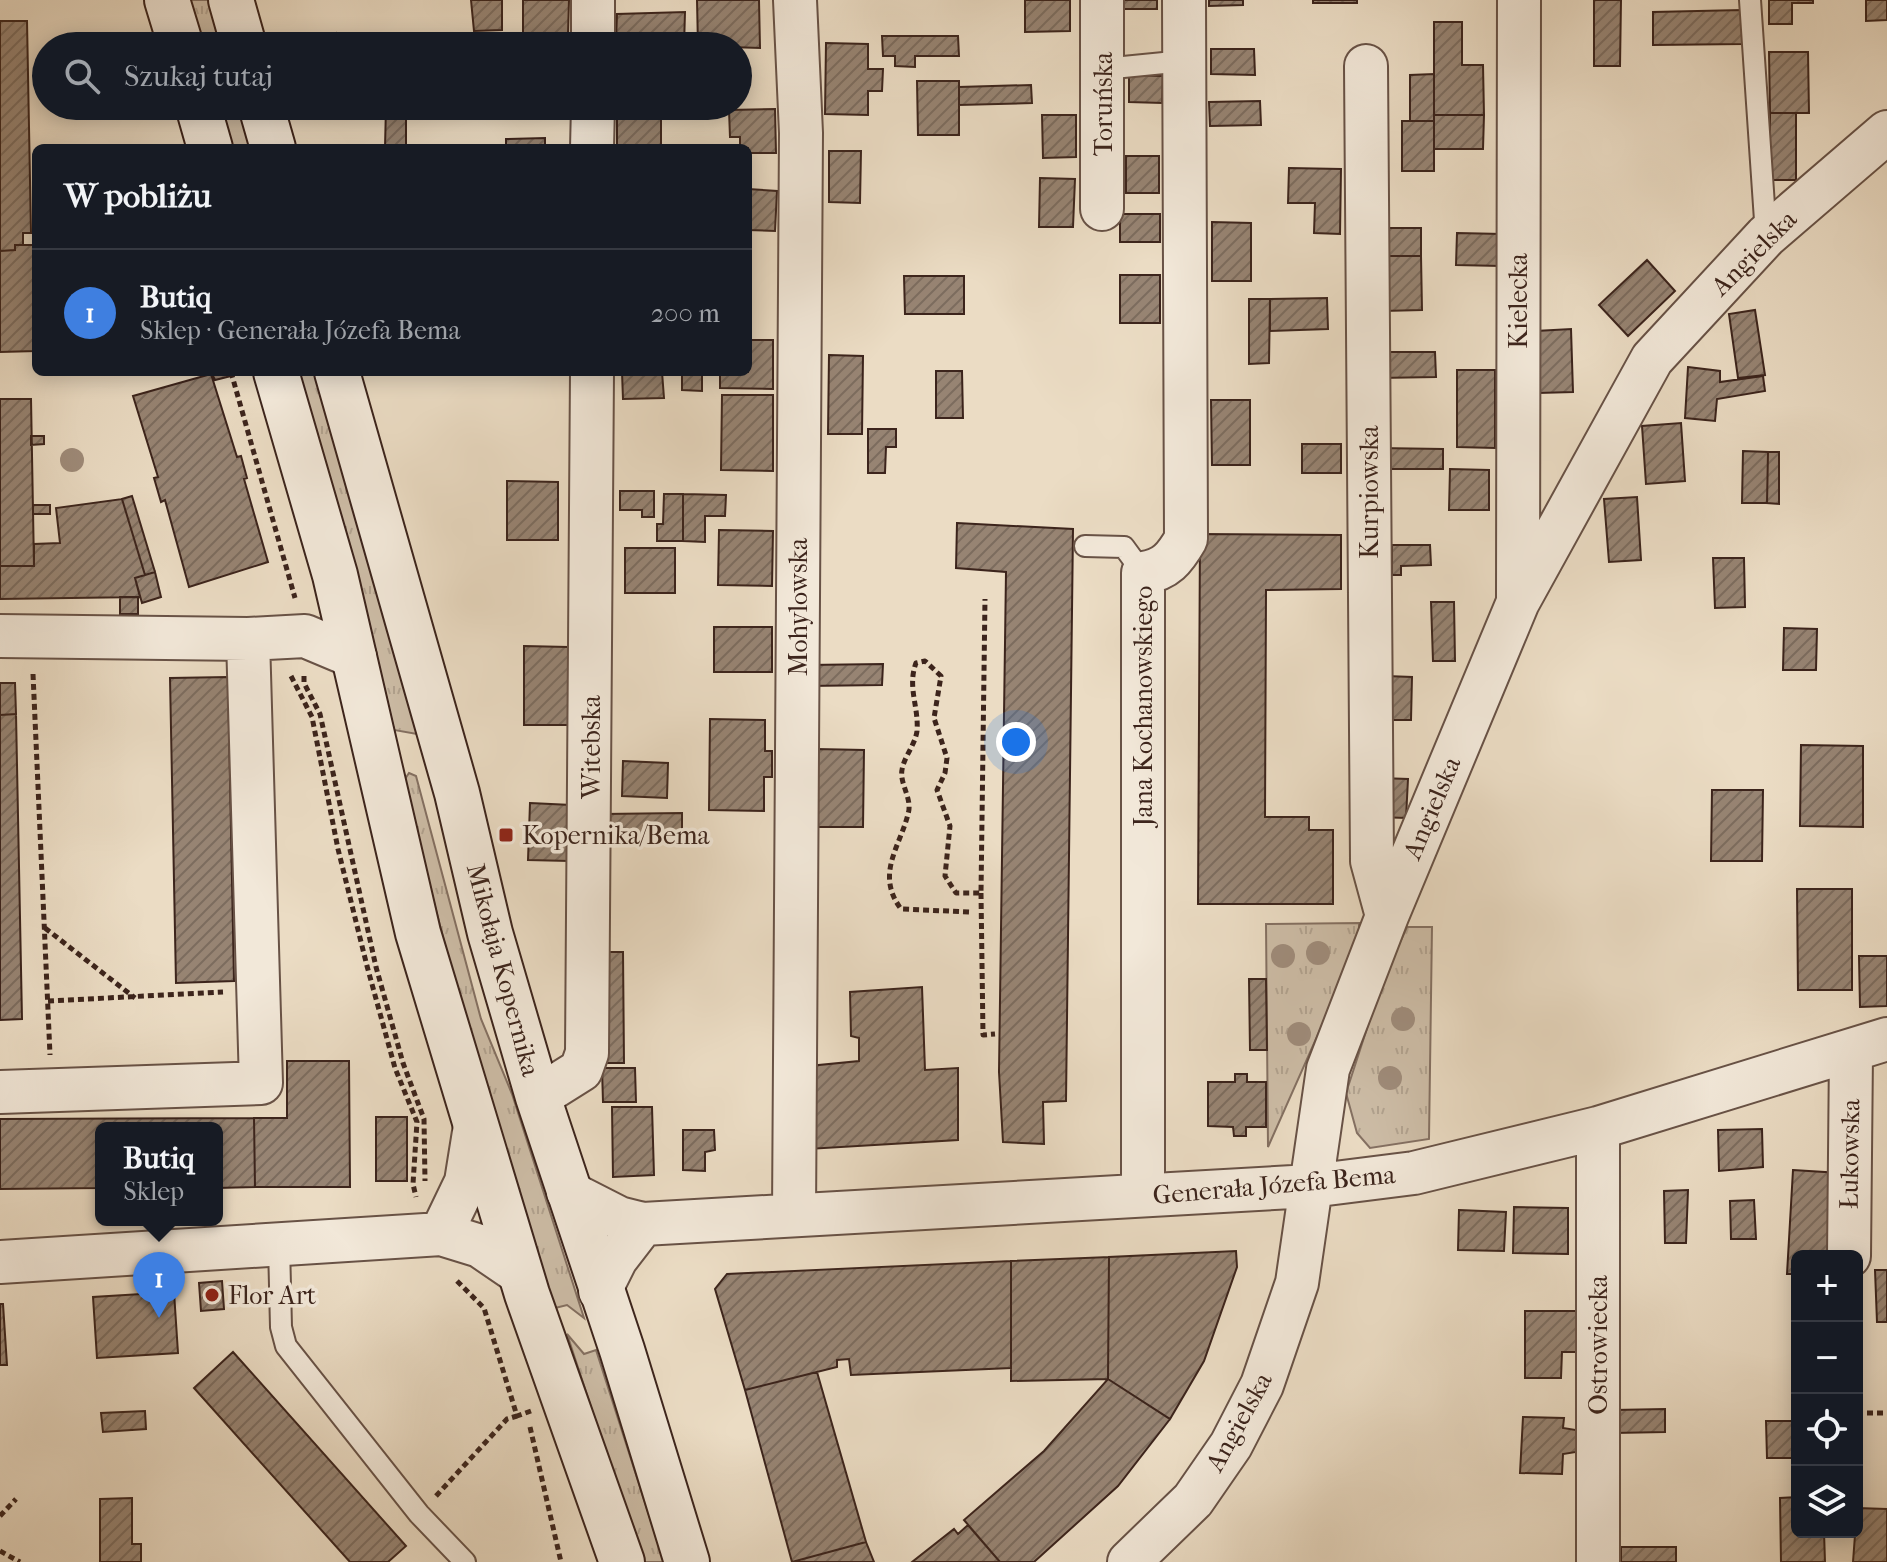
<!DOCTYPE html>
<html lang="pl">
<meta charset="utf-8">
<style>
:root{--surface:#171b24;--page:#20242c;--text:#f1f3f6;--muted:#9ea1a6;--line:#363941;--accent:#7c3aed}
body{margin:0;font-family:"IM FELL French Canon",serif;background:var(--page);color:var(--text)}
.controls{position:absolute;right:24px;bottom:24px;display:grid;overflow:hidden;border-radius:12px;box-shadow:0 4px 20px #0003}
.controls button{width:72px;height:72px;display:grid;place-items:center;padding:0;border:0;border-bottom:2px solid var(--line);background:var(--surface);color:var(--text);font:40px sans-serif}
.you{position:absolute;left:1016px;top:742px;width:28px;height:28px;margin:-20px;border:6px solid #fff;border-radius:50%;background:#1a73e8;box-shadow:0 0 0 12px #1a73e833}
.badge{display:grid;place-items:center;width:52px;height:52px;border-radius:50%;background:var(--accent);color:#fff;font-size:26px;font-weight:700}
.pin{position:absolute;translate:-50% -66px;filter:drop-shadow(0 2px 4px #0008)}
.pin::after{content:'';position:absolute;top:42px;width:28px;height:24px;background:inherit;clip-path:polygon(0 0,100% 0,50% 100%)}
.popup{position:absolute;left:95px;top:1122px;width:128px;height:104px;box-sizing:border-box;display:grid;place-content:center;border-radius:12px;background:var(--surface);filter:drop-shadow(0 2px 6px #0005);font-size:26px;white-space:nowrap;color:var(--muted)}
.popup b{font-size:30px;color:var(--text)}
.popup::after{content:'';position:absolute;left:50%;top:100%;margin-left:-16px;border:16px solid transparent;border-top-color:var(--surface)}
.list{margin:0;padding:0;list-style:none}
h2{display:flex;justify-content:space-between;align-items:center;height:104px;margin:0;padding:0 32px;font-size:34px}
h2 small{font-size:26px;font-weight:400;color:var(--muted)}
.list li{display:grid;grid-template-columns:52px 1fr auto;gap:24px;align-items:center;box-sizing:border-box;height:128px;padding:0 32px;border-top:2px solid var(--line)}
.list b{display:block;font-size:30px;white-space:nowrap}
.list p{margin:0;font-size:26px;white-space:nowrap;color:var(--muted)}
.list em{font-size:26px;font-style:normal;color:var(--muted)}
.icon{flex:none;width:44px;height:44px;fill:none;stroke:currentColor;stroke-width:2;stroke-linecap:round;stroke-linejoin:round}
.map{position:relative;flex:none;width:1887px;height:1562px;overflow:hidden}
.search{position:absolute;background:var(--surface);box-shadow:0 4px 20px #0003;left:32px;top:32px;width:720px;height:88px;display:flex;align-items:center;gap:20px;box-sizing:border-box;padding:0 28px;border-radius:44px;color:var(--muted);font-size:30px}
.panel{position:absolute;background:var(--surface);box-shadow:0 4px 20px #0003;left:32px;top:144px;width:720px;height:232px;border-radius:12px}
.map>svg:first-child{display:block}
.grass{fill:url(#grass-tufts);stroke:#847062;stroke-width:2}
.building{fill:url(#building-hatch);stroke:#3c241c;stroke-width:2}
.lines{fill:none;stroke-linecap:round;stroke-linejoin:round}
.lane-casing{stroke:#685246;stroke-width:24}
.street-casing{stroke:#685246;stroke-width:46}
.secondary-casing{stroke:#3c241c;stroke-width:48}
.path{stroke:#3c241c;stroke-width:5;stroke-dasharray:6 4;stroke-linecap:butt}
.lane{stroke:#f2e8d9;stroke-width:20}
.street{stroke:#f2e8d9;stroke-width:42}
.secondary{stroke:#f2e8d9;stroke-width:44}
.tree{fill:#9f8c7b}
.poi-dot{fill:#8f2418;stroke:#f2e8d9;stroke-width:3}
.labels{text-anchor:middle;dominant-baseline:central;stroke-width:7;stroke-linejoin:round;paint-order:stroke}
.street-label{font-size:26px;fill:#3c241c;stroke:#f2e8d9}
.poi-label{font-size:26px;fill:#3c241c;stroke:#f2e8d9;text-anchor:start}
</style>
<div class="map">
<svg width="1887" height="1562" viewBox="0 0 1887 1562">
<defs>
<pattern id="grass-tufts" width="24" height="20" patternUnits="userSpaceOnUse" patternTransform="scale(2)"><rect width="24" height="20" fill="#cdbda7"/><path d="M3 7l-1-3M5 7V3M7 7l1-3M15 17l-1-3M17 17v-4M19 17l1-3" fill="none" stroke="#b1a28f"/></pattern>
<pattern id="building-hatch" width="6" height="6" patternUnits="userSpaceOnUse" patternTransform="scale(2)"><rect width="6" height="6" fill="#978473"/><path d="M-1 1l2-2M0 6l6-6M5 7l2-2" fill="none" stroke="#7c6c5e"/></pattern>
</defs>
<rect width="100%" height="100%" fill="#ebdcc4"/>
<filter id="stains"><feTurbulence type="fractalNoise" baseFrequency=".0025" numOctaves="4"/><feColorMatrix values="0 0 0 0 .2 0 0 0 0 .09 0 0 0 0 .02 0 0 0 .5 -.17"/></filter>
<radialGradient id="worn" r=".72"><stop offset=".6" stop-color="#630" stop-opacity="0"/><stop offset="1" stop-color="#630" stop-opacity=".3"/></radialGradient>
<path class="grass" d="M190 0H210L223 46H204Z
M221 106H241L253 148H233Z
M298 372H318L417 734 394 730 369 623Z
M409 773 416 776 481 1019 512 1094 584 1318 567 1305 555 1308C497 1134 444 959 405 779Z
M1359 923V942L1268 1147 1266 924Z
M1407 927H1432L1429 1139 1370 1148 1357 1133 1346 1093 1383 979Z
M567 1334 584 1354 596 1350 664 1562H642Z"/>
<path class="building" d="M471 0H502V30L474 31Z
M523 0H569L568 35 523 34Z
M697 0H759L760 48 698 46Z
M1025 0H1070V31L1025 32Z
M1113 0H1157V9H1113Z
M1209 0H1243V5L1209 6Z
M1313 0H1357V3H1313Z
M1594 0H1621L1620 66H1594Z
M1769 0H1813V3H1792V24H1769Z
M1866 0H1887V20L1866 21Z
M1742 10 1743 44 1653 45V12Z
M685 12 684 46H659V39L616 40 617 14Z
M0 21H27L31 233H23V245H15V250L0 251Z
M1434 22H1462V65H1483L1484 115H1434Z
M336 33 340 46H298L297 44Z
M523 34 568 35V46H523Z
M882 36H958L959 56H915V67L895 66V56H883Z
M826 43 868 44V69H883L882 91H868V115L825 114Z
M1211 49H1254L1255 75 1211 74Z
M1769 52H1808L1809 113H1770Z
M1434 74V121H1410V75Z
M1129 75 1163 76 1162 103 1129 102Z
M917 81H959V135H918Z
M1031 85 1032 103 959 105V87Z
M1260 101 1261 125 1210 126 1209 102Z
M386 106H406V148H385Z
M617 106H661V147H617Z
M775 109 776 153H748V148H740V137H730L729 110Z
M1770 113H1796V180H1770Z
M1042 115H1076V157L1043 158Z
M1434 115H1484L1483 149H1434Z
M1402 121H1434V171H1402Z
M545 138V148H506V139Z
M829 151H861L860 203 829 202Z
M1126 156H1159V193H1126Z
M1289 168 1341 169 1340 234 1314 233 1315 203H1288Z
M1040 178 1075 179 1073 227H1039Z
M748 189 777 191 775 231 748 230Z
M1120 214H1160V242H1120Z
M1212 222 1251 223V281H1212Z
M1383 228H1421V256H1383Z
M1457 233 1502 234 1501 266 1456 265Z
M15 245H36V351L0 352V251L15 250Z
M1383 256H1421L1422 310 1383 311Z
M1647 260 1675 291 1628 336 1599 305Z
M1120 275H1160V323H1120Z
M904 276H964V314H905Z
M1327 298 1328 329 1270 331V299Z
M1249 299H1270L1269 363 1249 364Z
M1755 310 1765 375 1738 378 1729 314Z
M1571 329 1573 392 1538 393 1536 331Z
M748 340H773V389L720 388V372H748Z
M1378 352H1435L1436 377 1379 378Z
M829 355 863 356 862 434H828Z
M1688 367 1720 371V382L1763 376 1765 391 1717 399 1715 421 1685 418Z
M1457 370H1495V448L1457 447Z
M936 371H962L963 418H936Z
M211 372H230L231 376 215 380Z
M622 372H662L664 398 623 399Z
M682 372H702V391L682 390Z
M211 374 237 457 241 456 247 478 244 479 268 562 189 587 165 500 161 502 154 478 158 477 133 396Z
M722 395H773V471L721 470Z
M0 399H31L34 566H0Z
M1211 400H1250V465H1212Z
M1681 423 1685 481 1646 484 1642 426Z
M868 429H896V447H886L885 473H868Z
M31 436H44V444L31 445Z
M1302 444H1341V473H1302Z
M1378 448 1443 449V469H1378Z
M1743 451 1768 452 1767 503H1742Z
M1768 452H1779V504L1767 503Z
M1450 469 1489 470V510H1449Z
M507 481 558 482V540H507Z
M620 491H654V517H642V510H620Z
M664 494H683V541H657V524H663Z
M683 494 726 495 725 516H705V542L683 541Z
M132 496 155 572 145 575 122 499Z
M1637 497 1641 560 1609 562 1604 499Z
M122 499 145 575 135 578 140 597 0 599V566H34V544L60 543 56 508Z
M33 505H50V514H33Z
M957 523 1073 529 1066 1101 1043 1102 1044 1144 1003 1142 999 1072 1006 572 956 568Z
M719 530 773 531 772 586 718 585Z
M1200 534 1341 535V589L1266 590 1265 817H1309V830H1333V904H1198Z
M1392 545H1430L1431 565 1401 566V575H1392Z
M625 548H675V593H625Z
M1713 558H1744L1745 607 1715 608Z
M155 572 161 597 142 603 135 578Z
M120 597H138V614H120Z
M1431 602H1454L1455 661H1433Z
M714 627H772V672H714Z
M1784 628 1817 629 1816 670H1783Z
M524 646 568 647V725H524Z
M883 664 882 685 807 686V665Z
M1386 676 1412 677 1411 720H1385Z
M228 677 234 981 176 983 170 678Z
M0 683H15L16 714 0 715Z
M16 714 22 1019 0 1020V715Z
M710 719 765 720V751H772V777H764V811L709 810Z
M1801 745 1863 746V827L1800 826Z
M816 749 864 750 863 827H815Z
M623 761 668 763 667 798 622 796Z
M1380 778 1408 779 1406 818 1378 817Z
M1712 790H1763L1762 861H1711Z
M530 803 571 805 569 861 528 860Z
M682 813V834H603V814Z
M1797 889H1852V990H1798Z
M602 952H623L624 1063H602Z
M1859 956H1887V1006L1860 1007Z
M1249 979H1266L1267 1050H1250Z
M922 987 925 1070 958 1068V1140L808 1149 809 1066 859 1061V1038L851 1036 850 992Z
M287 1061H349L350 1187H255L254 1118H287Z
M602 1068H635L636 1102H603Z
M1235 1074H1247V1082H1266V1127H1246V1136H1234L1233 1127 1208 1126V1082H1235Z
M612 1107H652L654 1175 613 1177Z
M376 1117H407V1181H376Z
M254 1118 255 1187 217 1188V1128H101V1188L0 1189V1119Z
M1762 1129 1763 1167 1719 1171 1718 1130Z
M683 1130H714L715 1150 705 1152V1171L683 1170Z
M1793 1170 1840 1173 1836 1256H1797V1274H1787Z
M1688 1190 1686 1243H1665L1664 1191Z
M1754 1200 1756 1239H1731L1730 1201Z
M1514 1207 1568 1208V1254L1513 1253Z
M1459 1210 1506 1212 1504 1251 1458 1250Z
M1236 1251 1237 1267 1204 1361 1170 1419 1108 1379 1109 1257Z
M1109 1257 1108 1379 1011 1381V1261Z
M1011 1261V1368L851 1375 849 1359 837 1360V1367L745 1390 715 1289 727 1274Z
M1875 1270H1887V1322H1877Z
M222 1281 224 1309 201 1311 199 1283Z
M174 1292 178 1353 97 1358 93 1297Z
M0 1304H3L7 1365H0Z
M1525 1311H1580V1352H1562L1561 1378H1525Z
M233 1352 406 1546 388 1562H350L194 1388Z
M817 1372 866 1542 792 1562 745 1390Z
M1108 1379 1170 1419 1118 1486 1034 1562H1000L964 1520 1044 1451Z
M1665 1409V1432L1614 1433V1410Z
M145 1411 146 1429 103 1432 101 1413Z
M1523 1417 1564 1418 1563 1428 1576 1430V1452L1563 1454 1562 1474 1520 1473Z
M1766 1421H1797V1458H1767Z
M1797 1497V1532H1824L1825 1562H1781L1780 1498Z
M132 1498V1544H141V1562H100V1499Z
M1857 1508 1887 1509V1562H1853Z
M968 1525 1000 1562H912L954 1529 958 1534Z
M866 1542 874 1562H792Z
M1621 1547H1676V1562H1621Z"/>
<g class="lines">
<defs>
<path id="lane" d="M1750 0 1766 235
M1103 69 1184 61
M1085 546 1124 547 1143 573
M279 1245 281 1327 286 1346 419 1514 465 1562"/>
<path id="street" d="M1102 0V209
M593 46V0
M1366 66 1372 861 1387 916
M592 148 593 106
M1518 597 1519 0
M0 636 248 639 305 636 355 657
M0 1092 261 1083 248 639
M538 1097 581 1070 587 1053 592 372
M568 1192 619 1218 643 1224 1311 1186 1414 1173 1598 1128 1887 1039
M1143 1195V573C1166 570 1175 558 1186 539L1184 0
M794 1215 801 133 795 0
M441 1234 466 1182 475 1126
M1849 1256 1851 1053
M0 1262 441 1234 480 1246 521 1274
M600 1291 616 1259 643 1224
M1129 1562 1193 1500 1231 1445 1262 1385 1297 1283 1328 1069 1387 916 1518 602 1652 359 1766 236 1887 132
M1598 1562V1128"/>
<path id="secondary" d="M167 0 181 46
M231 0 244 46
M198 106 210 148
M261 106 273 148
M276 372 335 575 418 933 527 1294 622 1562
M337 372 457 793 490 933 538 1097 622 1350 687 1562"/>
</defs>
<use href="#lane" class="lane-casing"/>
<use href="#street" class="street-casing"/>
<use href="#secondary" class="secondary-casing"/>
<path class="path" d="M231 372 295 598
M33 674 50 1055
M291 676 312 717 338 849 367 966 395 1068 417 1122 413 1184 416 1197
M304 676V683L320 714 376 967 403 1063 424 1119 425 1181
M981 893 983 1035 995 1034
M969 912 901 909C875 874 900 847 908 814 912 802 904 790 902 778 899 762 915 747 917 731 919 707 907 687 916 663L925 661 941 676 934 718 947 758 945 773 937 790 950 826 945 876 956 893H981L985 599
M45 928 135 998
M48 1001 223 992
M457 1281 484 1308 517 1416 531 1411
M1857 1413H1887
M530 1427 561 1562
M436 1496 507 1419 517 1416
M0 1516 16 1499
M0 1551 20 1562"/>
<use href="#lane" class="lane"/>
<use href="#street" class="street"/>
<use href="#secondary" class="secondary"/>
</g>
<g class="tree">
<circle cx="72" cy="460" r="12"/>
<circle cx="1318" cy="953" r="12"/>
<circle cx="1283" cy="956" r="12"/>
<circle cx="1403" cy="1019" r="12"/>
<circle cx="1299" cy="1034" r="12"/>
<circle cx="1390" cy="1078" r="12"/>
</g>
<g class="poi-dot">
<rect x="498" y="827" width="16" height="16" rx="4"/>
<circle cx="212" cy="1295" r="8"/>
</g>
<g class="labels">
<g class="street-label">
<text transform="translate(1103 104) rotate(-90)">Toruńska</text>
<text transform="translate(1754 253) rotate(-45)">Angielska</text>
<text transform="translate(1518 301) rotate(-90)">Kielecka</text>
<text transform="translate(1369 492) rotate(-90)">Kurpiowska</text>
<text transform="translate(798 607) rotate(-90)">Mohylowska</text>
<text transform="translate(1143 706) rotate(-90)">Jana Kochanowskiego</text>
<text transform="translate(591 747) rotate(-90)">Witebska</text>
<text transform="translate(1432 808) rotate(-67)">Angielska</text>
<text transform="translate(503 970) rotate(75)">Mikołaja Kopernika</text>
<text transform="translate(1850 1154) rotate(-89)">Łukowska</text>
<text transform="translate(1274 1185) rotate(-5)">Generała Józefa Bema</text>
<text transform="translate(1598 1345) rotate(-90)">Ostrowiecka</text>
<text transform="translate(1239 1422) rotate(-61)">Angielska</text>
</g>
<g class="poi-label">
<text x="522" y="835">Kopernika/Bema</text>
<text x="228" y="1295">Flor Art</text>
</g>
</g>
<rect width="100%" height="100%" filter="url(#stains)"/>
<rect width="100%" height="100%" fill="url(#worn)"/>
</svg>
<div class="controls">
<button>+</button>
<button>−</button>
<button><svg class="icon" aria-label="locate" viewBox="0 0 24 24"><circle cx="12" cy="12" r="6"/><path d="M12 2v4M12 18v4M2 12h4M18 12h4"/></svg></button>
<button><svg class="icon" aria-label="layers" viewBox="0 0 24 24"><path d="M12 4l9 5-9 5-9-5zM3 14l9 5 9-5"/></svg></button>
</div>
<div class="you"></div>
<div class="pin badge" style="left:159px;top:1318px;background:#3f7fe0">1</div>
<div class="popup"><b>Butiq</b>Sklep</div>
<div class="search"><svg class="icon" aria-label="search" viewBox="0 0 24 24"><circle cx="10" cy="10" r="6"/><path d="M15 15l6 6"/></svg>Szukaj tutaj</div>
<section class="panel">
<h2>W pobliżu<small></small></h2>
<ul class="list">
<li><span class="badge" style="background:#3f7fe0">1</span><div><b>Butiq</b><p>Sklep · Generała Józefa Bema</p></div><em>200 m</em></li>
</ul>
</section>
</div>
